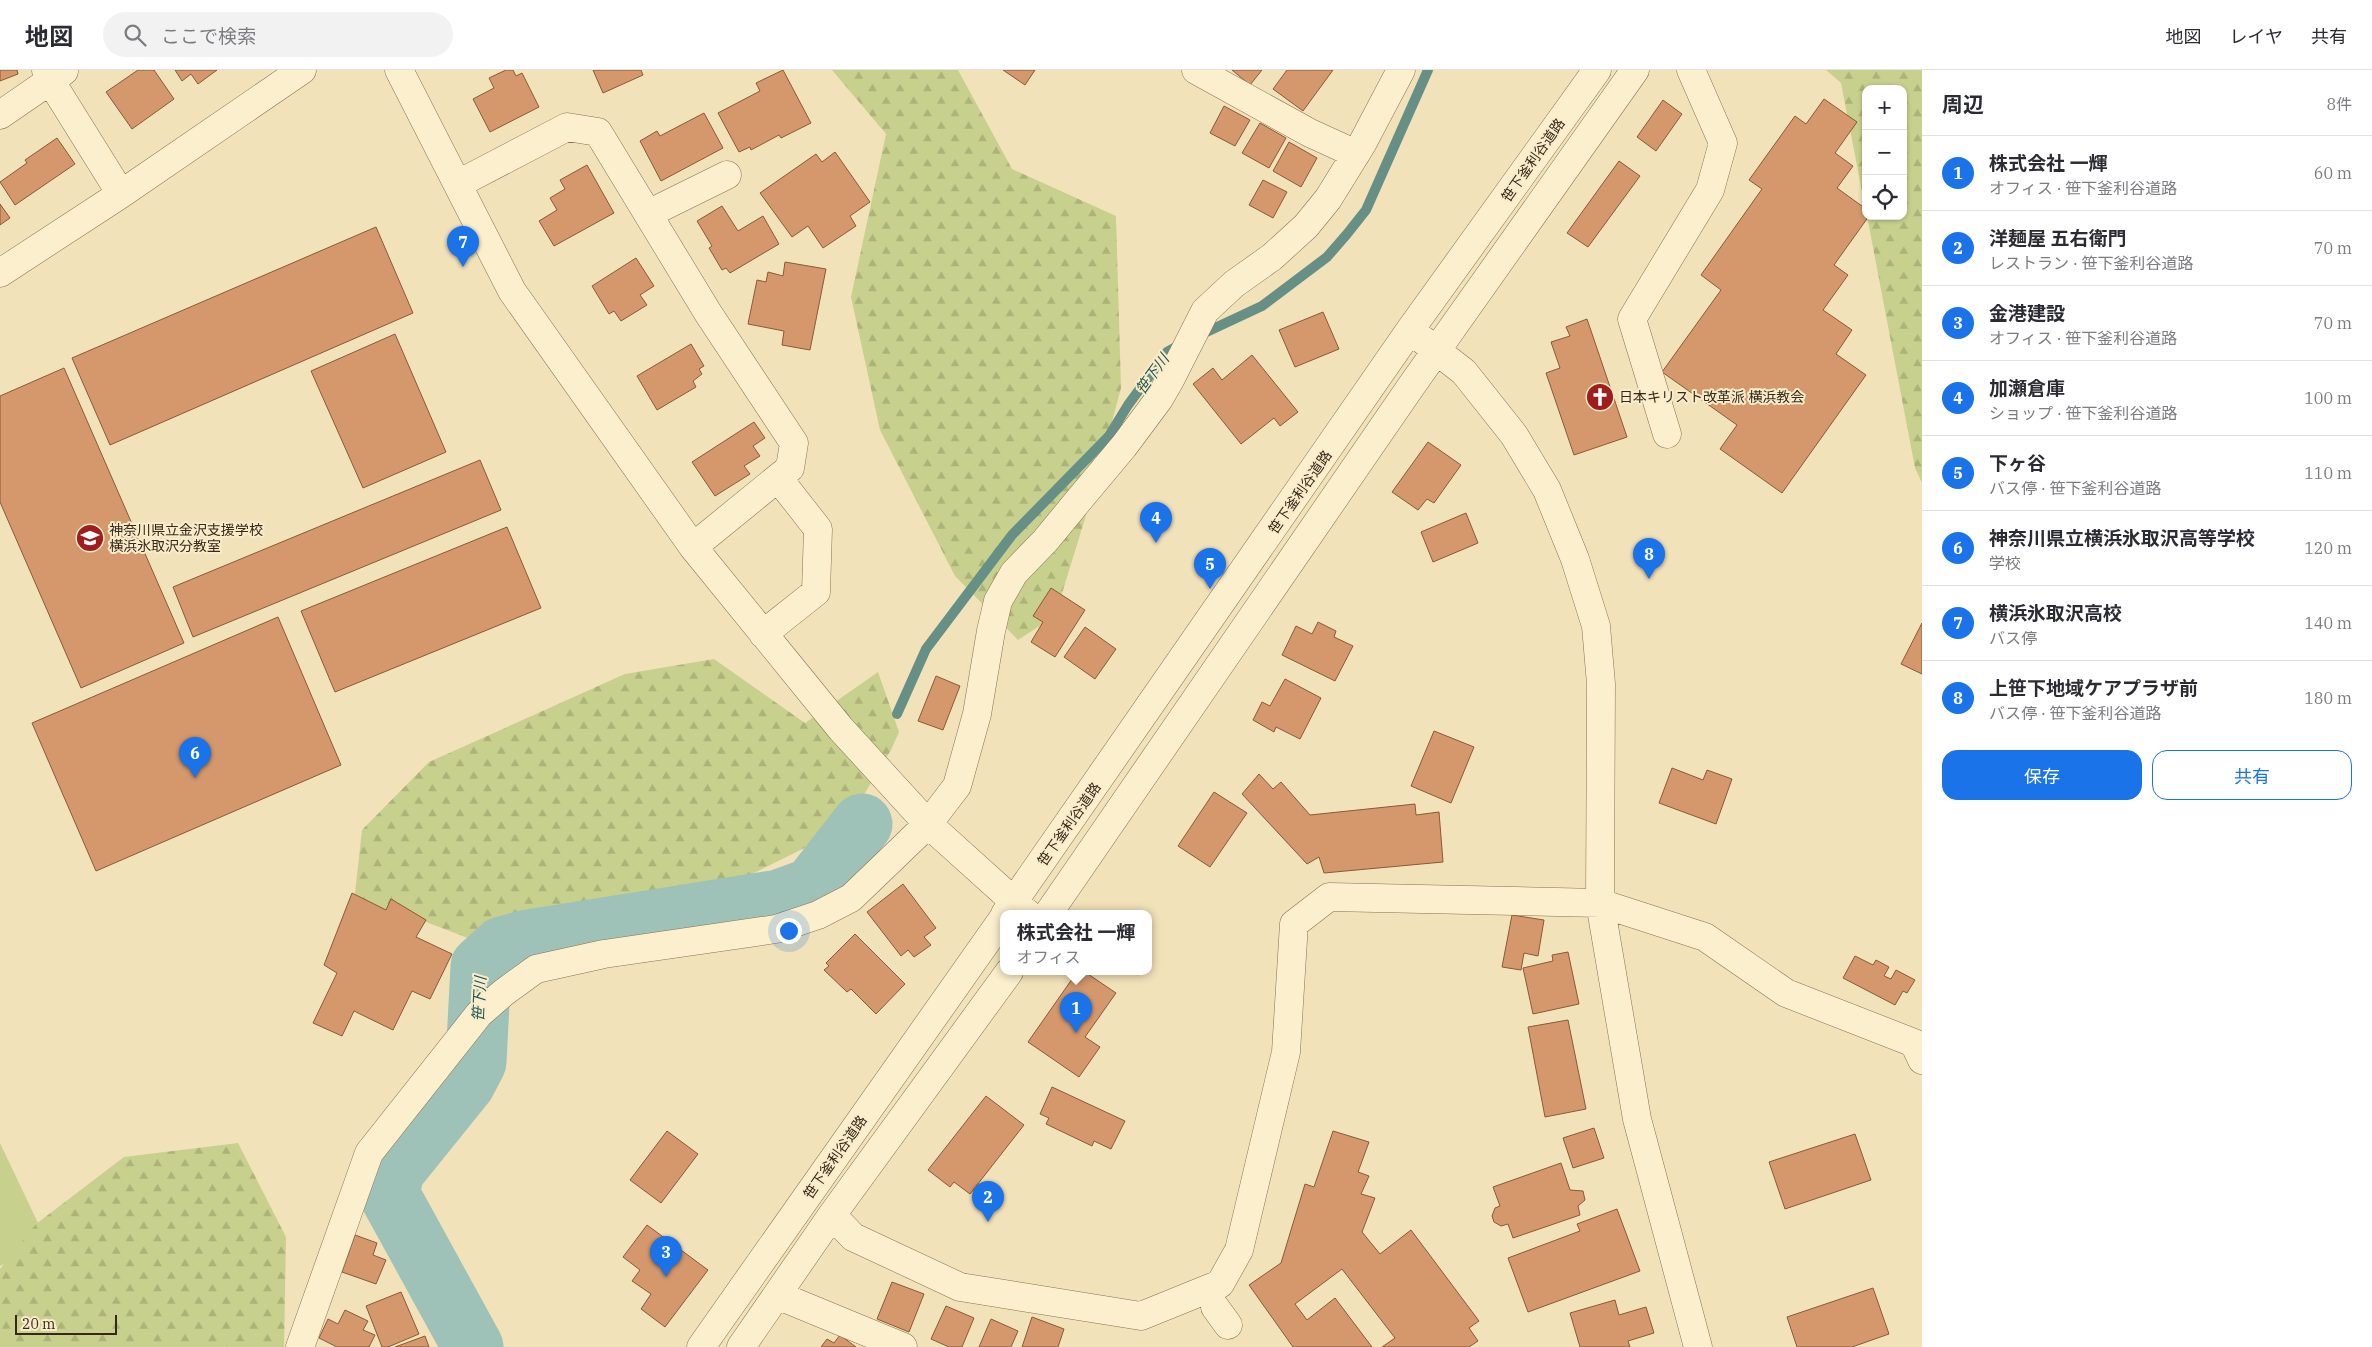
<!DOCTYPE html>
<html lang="ja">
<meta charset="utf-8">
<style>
:root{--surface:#fff;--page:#f2f2f3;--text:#2b2b33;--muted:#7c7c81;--line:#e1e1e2;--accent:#1a73e8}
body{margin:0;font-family:"IBM Plex Serif","Noto Sans JP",serif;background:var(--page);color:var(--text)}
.controls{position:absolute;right:15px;top:15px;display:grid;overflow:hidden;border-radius:10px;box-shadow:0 1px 4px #0004}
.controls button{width:45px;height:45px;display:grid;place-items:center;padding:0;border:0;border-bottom:1px solid var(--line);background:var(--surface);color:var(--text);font:25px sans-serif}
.scale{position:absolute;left:15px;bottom:12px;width:102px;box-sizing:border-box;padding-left:5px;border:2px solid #372819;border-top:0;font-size:14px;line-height:18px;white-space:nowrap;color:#372819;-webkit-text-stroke:4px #f9ecca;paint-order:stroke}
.you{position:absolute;left:788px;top:860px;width:18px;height:18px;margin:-12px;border:4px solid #fff;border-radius:50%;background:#1a73e8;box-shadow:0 0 0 8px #1a73e833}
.badge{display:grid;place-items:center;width:32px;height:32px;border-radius:50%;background:var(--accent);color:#fff;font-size:16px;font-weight:700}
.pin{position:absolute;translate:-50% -41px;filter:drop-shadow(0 1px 2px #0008)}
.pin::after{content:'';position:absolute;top:26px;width:18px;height:15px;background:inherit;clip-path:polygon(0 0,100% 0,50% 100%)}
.popup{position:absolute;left:1000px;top:840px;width:152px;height:65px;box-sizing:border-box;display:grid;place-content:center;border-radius:10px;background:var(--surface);filter:drop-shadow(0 1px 4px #0005);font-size:16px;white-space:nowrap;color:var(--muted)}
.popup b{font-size:19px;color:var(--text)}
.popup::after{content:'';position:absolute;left:50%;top:100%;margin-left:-10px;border:10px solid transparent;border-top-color:var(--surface)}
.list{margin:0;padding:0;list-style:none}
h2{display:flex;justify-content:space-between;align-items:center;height:65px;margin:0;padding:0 20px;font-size:21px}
h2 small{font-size:16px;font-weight:400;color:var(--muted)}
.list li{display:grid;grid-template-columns:32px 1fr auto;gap:15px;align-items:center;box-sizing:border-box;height:75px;padding:0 20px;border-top:1px solid var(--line)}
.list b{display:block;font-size:19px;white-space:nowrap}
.list p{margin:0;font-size:16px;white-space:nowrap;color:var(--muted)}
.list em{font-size:16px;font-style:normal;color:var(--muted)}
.actions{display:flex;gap:10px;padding:15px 20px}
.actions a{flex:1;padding:11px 0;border:1px solid var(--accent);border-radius:15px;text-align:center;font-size:18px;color:var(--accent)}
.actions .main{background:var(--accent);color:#fff}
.icon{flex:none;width:28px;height:28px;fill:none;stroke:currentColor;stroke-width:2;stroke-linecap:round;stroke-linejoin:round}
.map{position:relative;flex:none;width:1922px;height:1277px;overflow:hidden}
header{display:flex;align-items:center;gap:30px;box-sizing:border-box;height:70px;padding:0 25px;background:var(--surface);border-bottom:1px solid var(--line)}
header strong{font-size:24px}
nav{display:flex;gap:28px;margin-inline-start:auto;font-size:18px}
.search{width:350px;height:45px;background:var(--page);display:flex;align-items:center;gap:12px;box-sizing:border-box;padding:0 18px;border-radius:28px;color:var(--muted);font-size:19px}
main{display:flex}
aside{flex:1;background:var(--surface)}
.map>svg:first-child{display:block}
.grass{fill:#c8d08d}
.forest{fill:url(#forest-firs)}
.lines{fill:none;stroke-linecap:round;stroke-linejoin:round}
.stream{stroke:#669086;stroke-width:10}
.river{stroke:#9fc2b8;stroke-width:61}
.building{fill:#d4986c;stroke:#8b5936}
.minor-casing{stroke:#8a7153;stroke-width:29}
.minor{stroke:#fcefce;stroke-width:28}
.labels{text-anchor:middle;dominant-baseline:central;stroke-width:4;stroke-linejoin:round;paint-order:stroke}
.street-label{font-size:14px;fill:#372819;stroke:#f9ecca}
.poi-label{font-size:14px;fill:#372819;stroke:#f9ecca;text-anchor:start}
.water-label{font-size:15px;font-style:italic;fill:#275956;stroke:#f9ecca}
</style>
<header>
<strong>地図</strong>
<div class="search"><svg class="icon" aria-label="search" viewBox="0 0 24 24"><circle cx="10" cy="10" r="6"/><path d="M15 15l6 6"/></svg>ここで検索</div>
<nav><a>地図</a><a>レイヤ</a><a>共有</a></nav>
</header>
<main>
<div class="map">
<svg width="1922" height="1277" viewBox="0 0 1922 1277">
<defs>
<pattern id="forest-firs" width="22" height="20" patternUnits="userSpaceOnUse" patternTransform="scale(1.25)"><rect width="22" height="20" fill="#c8d08d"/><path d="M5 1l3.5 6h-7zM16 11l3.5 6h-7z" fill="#acb379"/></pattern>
</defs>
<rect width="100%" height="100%" fill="#f2e2ba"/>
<path class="grass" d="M0 1073 48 1174 0 1196Z"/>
<path class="forest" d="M832 0H958L1012 99 1116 146 1121 318 1092 426 1055 546 1018 570 955 506 880 360 851 227 886 64Z
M1826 0H1922V413L1915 398 1867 146H1903V19H1866V142L1841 13Z
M714 589 805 653 878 602 899 662 891 680 843 759 750 805 640 877 512 885 421 850 353 841 362 760 429 692 625 604Z
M238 1073 286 1167 284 1277H0V1199L36 1154 124 1087Z"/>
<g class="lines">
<path class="stream" d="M1200 265 1262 236 1327 187 1347 164 1366 140 1428 0
M897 644 926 579 1012 465 1109 366 1128 335 1167 282 1180 275"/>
<path class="river" d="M473 1277 389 1124 394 1101 465 1013 476 992 481 896 502 877 528 870 779 830 812 818 862 754"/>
</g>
<path class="building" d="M0 0H17L18 4 0 11Z
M138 0H154L174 29 132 59 106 22Z
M175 0H217L198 14 191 4 182 11Z
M506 0H513L516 6 522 3 539 37 490 62 473 29 494 18 489 8Z
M593 0H641L643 5 603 23Z
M783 0 811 53 781 68 779 65 751 80 750 77 739 82 718 43 760 21 756 13Z
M1003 0H1035L1025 15Z
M1232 0H1262L1250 15Z
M1287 0H1333L1303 41 1273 19Z
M1824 29 1857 52 1835 83 1853 96 1837 118 1866 139V146H1869L1834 195 1848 205 1823 240 1852 260 1836 284 1866 305 1782 423 1720 379 1737 355 1662 302 1721 220 1701 205 1762 119 1749 110 1795 46 1806 54Z
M1663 30 1682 44 1656 81 1637 67Z
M1224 36 1250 50 1235 76 1210 63Z
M704 43 723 78 661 111 640 71 657 61 660 66Z
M1260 53 1286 68 1269 98 1242 83Z
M57 68 75 94 15 135 0 112 27 93 25 90Z
M1289 72 1317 88 1301 117 1273 101Z
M835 82 870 132 850 146 856 156 823 178 808 156 792 167 760 123 816 84 822 92Z
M1619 91 1640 106 1588 177 1567 163Z
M587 95 614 143 554 176 539 151 557 140 550 128 565 119 560 110Z
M1263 110 1287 122 1273 148 1249 135Z
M0 134 10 148 0 155Z
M722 136 738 161 763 146 779 174 730 203 726 198 722 200 709 178 712 176 697 151Z
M376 157 413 243 110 375 72 288Z
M636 188 654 216 640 225 647 235 621 251 614 241 609 244 592 216Z
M785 192 826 199 810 280 782 275 784 261 748 254 757 210 766 212 768 202 783 206Z
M1323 242 1339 279 1295 297 1279 260Z
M1587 249 1627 367 1574 385 1546 303 1560 298 1551 272 1570 266 1566 257Z
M395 264 446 382 363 418 311 301Z
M691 274 704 296 699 299 702 304 693 311 696 317 657 340 637 306Z
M1252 285 1298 342 1280 356 1274 348 1241 374 1193 314 1213 298 1222 310Z
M64 298 184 573 81 618 0 432V326Z
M754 352 765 368 753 376 760 386 744 396 750 404 715 426 692 392Z
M1428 372 1461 395 1434 433 1427 429 1418 440 1392 422Z
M480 390 501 440 193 567 173 517Z
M1466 443 1478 473 1433 492 1421 462Z
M507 457 541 538 335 622 301 541Z
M1051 518 1085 540 1055 587 1031 572 1043 552 1033 546Z
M278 547 341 695 96 801 32 653Z
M1318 552 1336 561 1334 567 1353 576 1335 611 1282 585 1296 556 1312 564Z
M1922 553V604L1901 594Z
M1085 557 1116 579 1095 609 1064 587Z
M936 606 960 616 943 660 918 651Z
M1285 609 1321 628 1300 669 1276 657 1274 662 1253 650 1262 632 1270 636Z
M1434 661 1474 677 1451 733 1411 716Z
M1672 698 1703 710 1707 700 1732 709 1716 754 1659 733Z
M1259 704 1273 719 1281 712 1310 745 1415 734 1416 745 1439 742 1443 792 1324 803 1319 787 1307 794 1242 724Z
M1214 722 1247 743 1210 797 1178 776Z
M903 814 936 858 924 867 931 875 914 887 908 880 901 886 867 842Z
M352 823 386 840 391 829 426 850 416 867 452 884 430 929 412 921 393 960 354 941 342 966 313 953 337 903 324 895Z
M1512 845 1544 850 1538 886 1524 883 1521 900 1502 897Z
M855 864 905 914 876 944 851 919 847 922 824 900 829 896 826 893Z
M1568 882 1579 934 1533 944 1523 898 1553 891 1552 885Z
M1855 886 1873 895 1876 890 1889 897 1884 906 1891 909 1896 900 1915 910 1907 923 1903 921 1895 935 1843 908Z
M1077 902H1085L1116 923 1085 967 1100 977 1079 1007 1028 972Z
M1568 950 1586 1039 1545 1047 1528 957Z
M1052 1017 1125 1051 1111 1079 1094 1071 1092 1076 1046 1054 1049 1048 1040 1044Z
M986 1026 1024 1055 970 1124 954 1112 950 1117 928 1100Z
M1594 1058 1604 1088 1573 1098 1563 1068Z
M667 1061 698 1084 661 1133 630 1110Z
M1333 1061 1369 1072 1358 1102 1369 1106 1361 1124 1375 1128 1362 1162 1380 1184 1411 1160 1479 1251 1469 1258 1478 1271 1469 1277H1382L1395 1268 1342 1199 1295 1234 1307 1250 1335 1228 1372 1277H1293L1249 1215 1281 1193 1305 1114 1314 1117Z
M1855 1064 1871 1110 1785 1139 1769 1092Z
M1561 1093 1570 1120 1583 1121 1585 1130 1578 1136 1580 1145 1513 1168 1508 1154 1501 1156 1494 1152 1492 1146 1495 1138 1500 1136 1493 1117Z
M1617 1139 1640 1201 1528 1242 1508 1188 1580 1161 1577 1154Z
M647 1155 708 1200 665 1257 641 1239 651 1224 632 1211 640 1200 623 1187Z
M355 1165 377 1173 373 1185 386 1190 376 1214 342 1202Z
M892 1212 924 1224 909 1262 877 1249Z
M1873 1218 1889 1264 1852 1277H1797L1787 1247Z
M401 1222 419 1264 388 1277H382L366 1236Z
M1615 1230 1619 1245 1646 1237 1654 1263 1628 1271 1630 1277H1580L1570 1243Z
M946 1236 974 1248 962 1277H949L931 1269Z
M345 1240 368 1251 363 1260 375 1265 369 1277H337L319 1268 328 1249 338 1254Z
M1032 1247 1064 1259 1058 1277H1022Z
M991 1249 1018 1261 1011 1277H979Z
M840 1265 856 1277H821L827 1269 834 1273Z
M425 1266 429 1277H395Z"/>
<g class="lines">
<defs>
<path id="minor" d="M46 0 50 10 121 124
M399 0 512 221 693 477 841 659 928 754 1028 844
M1196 0 1310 63 1356 84
M0 45 64 1
M458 114 567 57 598 62 708 243 794 373 790 398 693 477
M648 144 727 105
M0 203 121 124 302 0
M1410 260 1464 302 1514 365 1547 420 1575 489 1596 556 1601 614 1600 833 1637 1049 1698 1277
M1667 364 1632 249 1710 120 1723 73 1691 0
M763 564 816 522 818 459 778 408
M1005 844 1410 260 1597 0
M1048 844 1412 315 1635 0
M832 1145 853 1167 960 1217 1141 1246 1220 1214 1239 1180 1286 982 1294 854 1329 827 1600 833 1705 867 1786 923 1914 973 1922 990
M777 1225 903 1277
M1215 1237 1228 1255
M300 1277 369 1083 479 944 503 923 536 899 604 884 776 859 818 845 851 828 928 754 957 716 977 644 991 561 998 531 1014 503 1045 471 1078 431 1124 376 1159 329 1170 310 1205 241 1234 214 1272 187 1306 156 1328 129 1362 74 1401 0
M701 1277 1004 847
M741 1277 832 1145 1009 902"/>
</defs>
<use href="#minor" class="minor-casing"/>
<use href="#minor" class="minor"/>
</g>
<defs>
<symbol id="church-disc" viewBox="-11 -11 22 22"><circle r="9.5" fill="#9f1d1d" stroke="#f9ecca"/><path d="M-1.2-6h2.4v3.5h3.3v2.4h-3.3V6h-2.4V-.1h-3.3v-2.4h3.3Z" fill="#fff"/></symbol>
<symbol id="school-disc" viewBox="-11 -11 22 22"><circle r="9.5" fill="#9f1d1d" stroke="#f9ecca"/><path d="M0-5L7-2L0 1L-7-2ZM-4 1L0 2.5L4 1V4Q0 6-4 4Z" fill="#fff"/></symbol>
</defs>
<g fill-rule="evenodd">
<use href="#church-disc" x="1584" y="311" width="32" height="32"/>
<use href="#school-disc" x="74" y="452" width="32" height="32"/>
</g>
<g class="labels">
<g class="street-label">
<text transform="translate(1533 90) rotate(-55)">笹下釜利谷道路</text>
<text transform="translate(1300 422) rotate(-55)">笹下釜利谷道路</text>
<text transform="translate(1069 754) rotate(-55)">笹下釜利谷道路</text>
<text transform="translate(835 1087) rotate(-55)">笹下釜利谷道路</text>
</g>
<g class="poi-label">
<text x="1619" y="327">日本キリスト改革派 横浜教会</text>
<text x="109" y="460">神奈川県立金沢支援学校<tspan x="109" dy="16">横浜氷取沢分教室</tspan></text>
</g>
<g class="water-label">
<text transform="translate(1152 304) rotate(-54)">笹下川</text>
<text transform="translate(479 929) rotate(-87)">笹下川</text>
</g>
</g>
</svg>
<div class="controls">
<button>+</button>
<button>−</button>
<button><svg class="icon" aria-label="locate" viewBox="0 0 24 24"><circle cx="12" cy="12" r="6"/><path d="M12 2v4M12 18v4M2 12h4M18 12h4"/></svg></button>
</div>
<div class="scale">20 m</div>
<div class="you"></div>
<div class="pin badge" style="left:1076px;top:963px">1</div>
<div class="popup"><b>株式会社 一輝</b>オフィス</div>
<div class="pin badge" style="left:988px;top:1152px">2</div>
<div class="pin badge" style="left:666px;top:1207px">3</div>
<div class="pin badge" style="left:1156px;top:473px">4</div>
<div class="pin badge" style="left:1210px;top:519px">5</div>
<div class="pin badge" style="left:195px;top:708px">6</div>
<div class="pin badge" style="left:463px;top:197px">7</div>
<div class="pin badge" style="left:1649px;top:509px">8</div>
</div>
<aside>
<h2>周辺<small>8件</small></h2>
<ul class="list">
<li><span class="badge">1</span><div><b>株式会社 一輝</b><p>オフィス · 笹下釜利谷道路</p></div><em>60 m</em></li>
<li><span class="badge">2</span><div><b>洋麺屋 五右衛門</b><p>レストラン · 笹下釜利谷道路</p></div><em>70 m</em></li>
<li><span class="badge">3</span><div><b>金港建設</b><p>オフィス · 笹下釜利谷道路</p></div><em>70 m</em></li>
<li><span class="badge">4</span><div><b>加瀬倉庫</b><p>ショップ · 笹下釜利谷道路</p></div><em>100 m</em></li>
<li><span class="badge">5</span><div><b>下ヶ谷</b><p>バス停 · 笹下釜利谷道路</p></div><em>110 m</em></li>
<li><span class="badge">6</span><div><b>神奈川県立横浜氷取沢高等学校</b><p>学校</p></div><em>120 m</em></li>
<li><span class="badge">7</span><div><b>横浜氷取沢高校</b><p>バス停</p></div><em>140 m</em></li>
<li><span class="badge">8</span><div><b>上笹下地域ケアプラザ前</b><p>バス停 · 笹下釜利谷道路</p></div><em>180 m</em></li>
</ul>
<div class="actions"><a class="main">保存</a><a>共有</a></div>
</aside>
</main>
